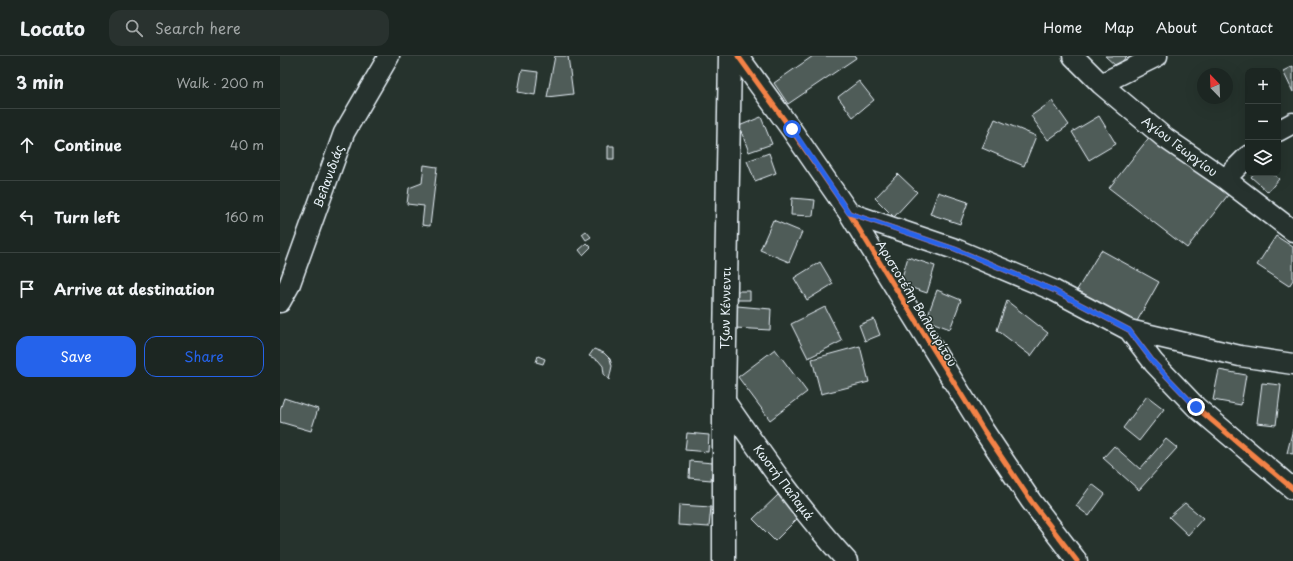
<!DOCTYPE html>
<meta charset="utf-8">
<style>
:root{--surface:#1c2622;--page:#29322f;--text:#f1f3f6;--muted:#a0a5a5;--line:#3a4340;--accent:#2563eb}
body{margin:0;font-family:"Playpen Sans",sans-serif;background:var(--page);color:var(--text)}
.controls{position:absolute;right:12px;top:12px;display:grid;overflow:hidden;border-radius:8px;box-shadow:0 4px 16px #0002}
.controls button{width:36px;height:36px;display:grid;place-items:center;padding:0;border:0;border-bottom:1px solid var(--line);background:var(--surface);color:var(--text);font:20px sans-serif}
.compass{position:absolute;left:917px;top:12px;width:36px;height:36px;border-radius:50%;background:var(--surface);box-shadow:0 4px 16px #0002;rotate:337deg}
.stop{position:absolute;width:12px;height:12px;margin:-9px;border:3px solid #2563eb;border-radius:50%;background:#fff}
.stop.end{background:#2563eb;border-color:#fff;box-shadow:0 1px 4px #0008}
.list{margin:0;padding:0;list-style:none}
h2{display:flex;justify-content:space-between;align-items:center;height:52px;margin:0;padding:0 16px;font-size:17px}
h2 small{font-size:13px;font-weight:400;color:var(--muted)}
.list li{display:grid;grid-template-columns:26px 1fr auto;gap:12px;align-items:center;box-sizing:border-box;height:72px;padding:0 16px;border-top:1px solid var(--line)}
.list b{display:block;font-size:15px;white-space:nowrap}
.list em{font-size:13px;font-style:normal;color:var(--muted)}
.actions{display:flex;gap:8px;padding:12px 16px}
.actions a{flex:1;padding:9px 0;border:1px solid var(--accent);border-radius:12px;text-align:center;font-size:14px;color:var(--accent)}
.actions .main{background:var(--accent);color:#fff}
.icon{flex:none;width:22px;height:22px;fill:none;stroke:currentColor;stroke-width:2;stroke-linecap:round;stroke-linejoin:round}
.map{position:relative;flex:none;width:1013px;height:505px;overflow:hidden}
header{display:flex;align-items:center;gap:24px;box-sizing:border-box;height:56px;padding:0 20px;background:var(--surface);border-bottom:1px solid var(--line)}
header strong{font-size:19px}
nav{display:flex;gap:22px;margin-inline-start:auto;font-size:14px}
.search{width:280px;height:36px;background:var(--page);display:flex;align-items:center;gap:10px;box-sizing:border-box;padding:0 14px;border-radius:12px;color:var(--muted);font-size:15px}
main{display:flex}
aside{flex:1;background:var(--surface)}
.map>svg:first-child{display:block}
.building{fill:#505c59;stroke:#e8f1f8}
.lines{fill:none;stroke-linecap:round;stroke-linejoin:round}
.street-casing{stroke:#e8f1f8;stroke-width:23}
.secondary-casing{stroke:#e8f1f8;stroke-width:25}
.street{stroke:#26332d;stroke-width:20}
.secondary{stroke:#26332d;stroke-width:22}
.cycleway-casing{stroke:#26332d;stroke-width:8}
.cycleway{stroke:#f48246;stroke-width:5}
.route{stroke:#2563eb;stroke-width:5}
.labels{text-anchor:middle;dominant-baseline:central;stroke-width:3;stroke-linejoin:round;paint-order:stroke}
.street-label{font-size:12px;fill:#e8f1f8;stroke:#26332d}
</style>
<header>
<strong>Locato</strong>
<div class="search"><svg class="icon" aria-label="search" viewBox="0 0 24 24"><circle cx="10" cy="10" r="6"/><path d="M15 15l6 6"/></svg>Search here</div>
<nav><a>Home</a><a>Map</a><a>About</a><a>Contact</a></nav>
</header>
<main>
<aside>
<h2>3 min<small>Walk · 200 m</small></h2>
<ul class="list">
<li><svg class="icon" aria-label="ahead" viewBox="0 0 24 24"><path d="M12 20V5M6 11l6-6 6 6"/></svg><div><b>Continue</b></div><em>40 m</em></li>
<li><svg class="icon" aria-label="left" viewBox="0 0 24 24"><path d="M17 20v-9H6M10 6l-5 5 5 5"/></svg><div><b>Turn left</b></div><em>160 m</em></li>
<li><svg class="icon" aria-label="arrive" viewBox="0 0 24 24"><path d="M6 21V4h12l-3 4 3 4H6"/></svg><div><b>Arrive at destination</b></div></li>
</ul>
<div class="actions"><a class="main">Save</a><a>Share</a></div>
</aside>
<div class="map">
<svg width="1013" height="505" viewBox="0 0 1013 505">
<rect width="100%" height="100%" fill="#26332d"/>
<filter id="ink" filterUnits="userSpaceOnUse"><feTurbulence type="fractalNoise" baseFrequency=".025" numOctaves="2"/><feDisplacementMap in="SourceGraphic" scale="8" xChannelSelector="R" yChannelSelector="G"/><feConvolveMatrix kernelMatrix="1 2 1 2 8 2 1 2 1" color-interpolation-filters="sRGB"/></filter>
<g filter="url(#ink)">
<path class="building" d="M275 0H288L293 38 267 41Z
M533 0H575L576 2 508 48 494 27Z
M825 0H847L837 11Z
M1013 10V36L1003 15Z
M242 14 258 16 255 39 238 36Z
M579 25 594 44 573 61 558 41Z
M772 45 789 69 768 84 751 60Z
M819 60 836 88 809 104 792 76Z
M481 61 492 88 469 96 459 70Z
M715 63 756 80 744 110 702 92Z
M871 79 948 139 907 192 829 132Z
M328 90H334V103H328Z
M489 97 496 117 475 125 467 105Z
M144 109 157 111 150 170 142 169 144 150 127 148 129 132 142 127Z
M974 117H992L999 123 988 136 971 121Z
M618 118 637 136 614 161 595 142Z
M658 136 688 146 680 168 650 158Z
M512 142 535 144 533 160 511 159Z
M493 164 522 176 509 206 480 194Z
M306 175 311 181 306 184 302 178Z
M996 180 1013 191V224L1009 230 977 209Z
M307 187 311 191 303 199 299 194Z
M821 194 879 226 856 267 797 234Z
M628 201 655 210 647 237 620 228Z
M540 206 553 228 527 244 514 222Z
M657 234 681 244 670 273 646 264Z
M449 235H470V244H449Z
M727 245 768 277 751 300 717 274Z
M457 250 491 253 490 274 455 272Z
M545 251 562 285 528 302 511 268Z
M594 263 600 279 585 285 579 269Z
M580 290 589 326 541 338 532 303Z
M314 293 324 297 330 303 332 310 329 324 324 318 323 310 318 304 309 300Z
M495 293 527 336 490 364 458 321Z
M258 300 265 303 263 308 256 306Z
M939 314 966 319 961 349 933 344Z
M982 327 1001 329 996 369 977 367Z
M867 340 884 353 859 385 843 372Z
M4 342 38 353 31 375 0 366V354Z
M1013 373V398L1007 397Z
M407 377 429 379 428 396 405 394Z
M886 383 897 392 859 434 823 402 834 390 860 413Z
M410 405 433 407 431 424 409 422Z
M812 428 825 438 809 460 796 450Z
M498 439 520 460 495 485 473 463Z
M905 447 923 462 908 479 889 461Z
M399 449 431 451 429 471 398 469Z"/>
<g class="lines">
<defs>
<path id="street" d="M458 0 511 73 569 157 704 375 751 445 797 505
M793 0 821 28 885 82 945 123 1013 175
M821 28 877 0
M998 75 1013 67
M945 123 968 100
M569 157 675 193 773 234 849 274 874 307 916 351 1013 433
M0 246 9 230 64 77 109 0
M849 274 960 300 1013 308
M444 344C482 399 521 455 567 505"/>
<path id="secondary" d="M444 505V344L450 0"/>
</defs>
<use href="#street" class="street-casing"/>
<use href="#secondary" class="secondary-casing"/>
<use href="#street" class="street"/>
<use href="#secondary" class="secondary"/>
<defs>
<path id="cycleway" d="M458 0 511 73 569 157 704 375 751 445 797 505
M569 157 675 193 773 234 849 274 874 307 916 351 1013 433"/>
</defs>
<use href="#cycleway" class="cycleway-casing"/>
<use href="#cycleway" class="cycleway"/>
</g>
</g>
<g class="lines" filter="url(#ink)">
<path class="route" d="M512 73 569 157 675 193 773 234 849 274 874 307 916 351"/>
</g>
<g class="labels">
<g class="street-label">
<text transform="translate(900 90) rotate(37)">Αγίου Γεωργίου</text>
<text transform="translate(48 120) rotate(-70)">Βελανιδιάς</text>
<text transform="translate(637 247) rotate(59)">Αριστοτέλη Βαλαωρίτου</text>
<text transform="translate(445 252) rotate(-89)">Τζων Κέννεντι</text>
<text transform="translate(504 426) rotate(53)">Κωστή Παλαμά</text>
</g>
</g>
</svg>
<div class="controls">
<button>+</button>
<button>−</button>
<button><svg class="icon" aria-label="layers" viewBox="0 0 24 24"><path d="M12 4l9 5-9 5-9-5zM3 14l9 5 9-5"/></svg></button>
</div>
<svg class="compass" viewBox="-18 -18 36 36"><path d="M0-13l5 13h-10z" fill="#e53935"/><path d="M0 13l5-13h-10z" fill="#a0a5a5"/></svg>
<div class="stop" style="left:512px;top:73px"></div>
<div class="stop end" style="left:916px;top:351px"></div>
</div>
</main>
